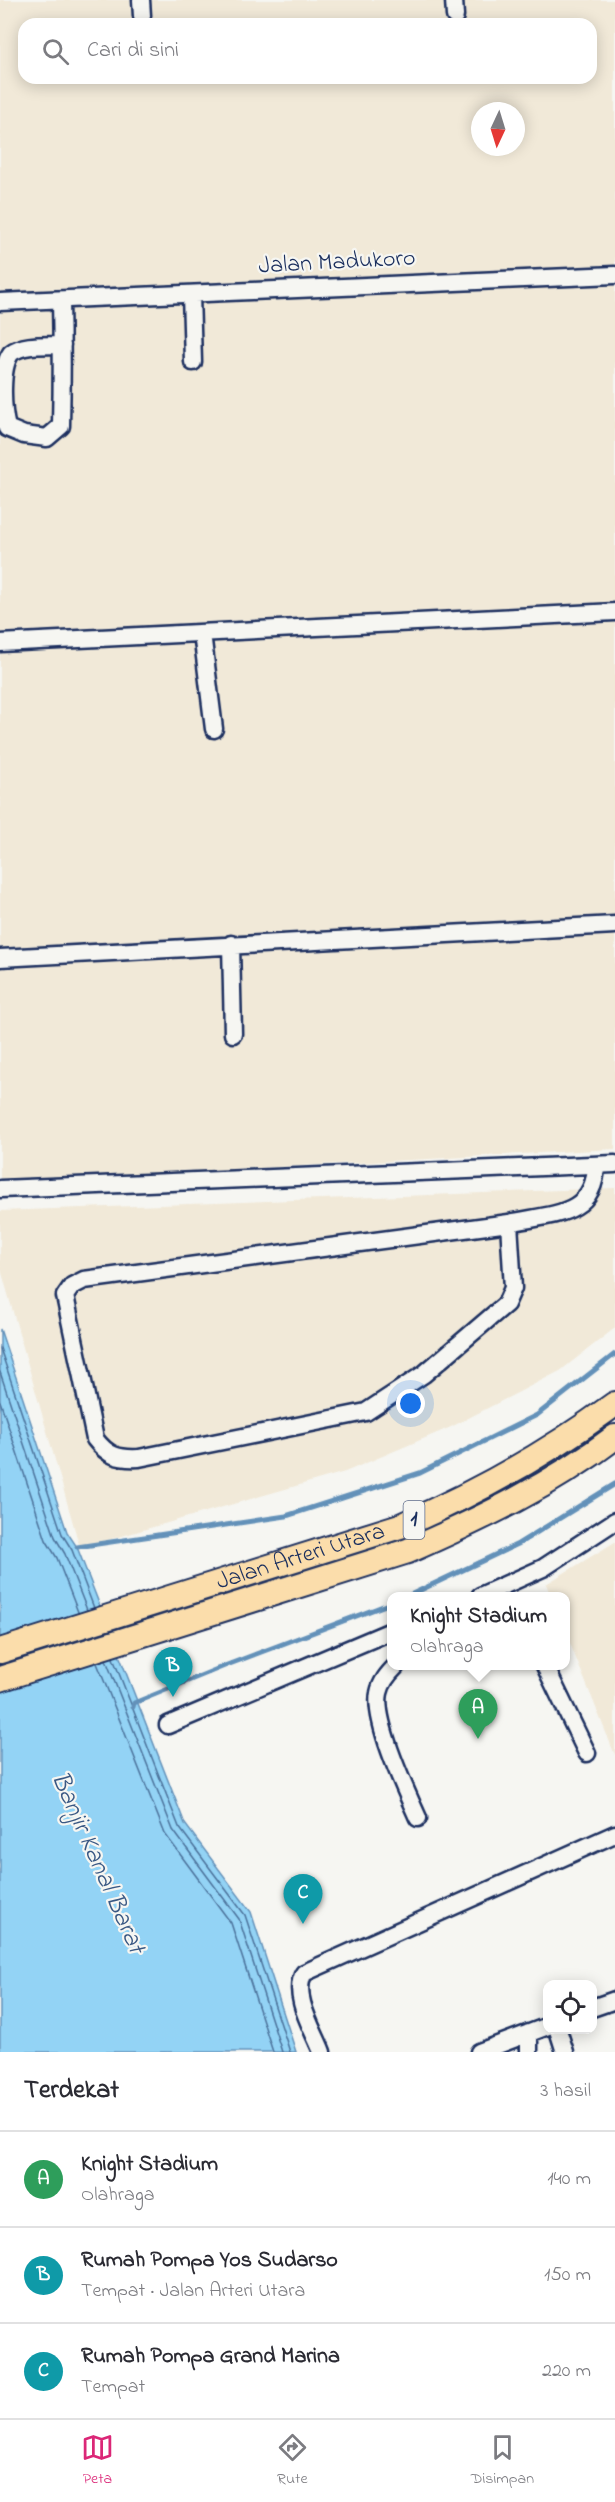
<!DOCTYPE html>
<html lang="id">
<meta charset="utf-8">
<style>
:root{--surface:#fff;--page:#f2f2f3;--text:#2b2b33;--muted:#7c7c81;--line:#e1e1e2;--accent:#db2777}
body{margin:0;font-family:"Indie Flower",sans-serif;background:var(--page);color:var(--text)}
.controls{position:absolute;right:18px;bottom:18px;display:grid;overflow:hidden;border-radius:12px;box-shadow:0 3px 15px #0003}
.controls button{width:54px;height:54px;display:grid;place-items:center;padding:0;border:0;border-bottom:2px solid var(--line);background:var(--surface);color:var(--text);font:30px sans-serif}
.compass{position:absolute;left:471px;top:102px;width:54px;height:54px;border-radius:50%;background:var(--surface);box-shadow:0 3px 15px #0003;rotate:184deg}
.you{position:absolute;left:411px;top:1404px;width:21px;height:21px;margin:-15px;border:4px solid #fff;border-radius:50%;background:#1a73e8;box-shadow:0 0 0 9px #1a73e833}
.badge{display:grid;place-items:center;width:39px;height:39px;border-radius:50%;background:var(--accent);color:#fff;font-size:20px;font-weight:700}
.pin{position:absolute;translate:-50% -50px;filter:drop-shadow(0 2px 3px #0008)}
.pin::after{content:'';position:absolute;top:32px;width:21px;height:18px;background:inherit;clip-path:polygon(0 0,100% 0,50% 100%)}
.popup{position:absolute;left:387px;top:1592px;width:183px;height:78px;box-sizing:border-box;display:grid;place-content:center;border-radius:12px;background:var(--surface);filter:drop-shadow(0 2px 4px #0005);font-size:20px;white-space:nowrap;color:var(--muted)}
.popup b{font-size:22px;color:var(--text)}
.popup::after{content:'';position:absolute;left:50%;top:100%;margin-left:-12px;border:12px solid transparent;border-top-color:var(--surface)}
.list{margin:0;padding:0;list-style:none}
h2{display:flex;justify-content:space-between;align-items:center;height:78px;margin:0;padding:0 24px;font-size:26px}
h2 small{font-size:20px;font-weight:400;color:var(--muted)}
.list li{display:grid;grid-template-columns:39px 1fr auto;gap:18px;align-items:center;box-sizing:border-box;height:96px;padding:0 24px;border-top:2px solid var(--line)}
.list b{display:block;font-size:22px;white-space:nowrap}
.list p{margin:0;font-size:20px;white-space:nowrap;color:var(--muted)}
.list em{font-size:20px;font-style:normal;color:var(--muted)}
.icon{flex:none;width:33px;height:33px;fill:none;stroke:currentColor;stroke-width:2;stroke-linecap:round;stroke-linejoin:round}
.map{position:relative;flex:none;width:615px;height:2052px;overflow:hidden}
.search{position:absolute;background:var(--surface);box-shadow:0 3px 15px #0003;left:18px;right:18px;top:18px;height:66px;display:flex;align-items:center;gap:15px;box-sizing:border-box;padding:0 21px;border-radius:18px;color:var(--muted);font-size:22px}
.sheet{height:366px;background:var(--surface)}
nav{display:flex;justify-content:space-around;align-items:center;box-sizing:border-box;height:84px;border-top:2px solid var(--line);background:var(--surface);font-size:16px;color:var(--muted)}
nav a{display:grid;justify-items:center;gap:3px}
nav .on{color:var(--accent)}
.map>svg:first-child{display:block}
.built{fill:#f1e9d8;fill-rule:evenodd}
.water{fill:#93d3f5;stroke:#6391b9;stroke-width:1.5}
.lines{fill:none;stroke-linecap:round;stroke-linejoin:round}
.shore{stroke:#4b719a;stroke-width:1.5}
.stream{stroke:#6391b9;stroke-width:5}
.minor-casing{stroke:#1b2f5e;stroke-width:21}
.highway-casing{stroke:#1b2f5e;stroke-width:28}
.minor{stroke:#f6f6f2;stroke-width:16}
.highway{stroke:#fbddab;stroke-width:24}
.labels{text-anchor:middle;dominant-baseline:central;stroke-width:4.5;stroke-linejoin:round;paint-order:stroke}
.shield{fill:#f6f6f2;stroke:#5d6b8a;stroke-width:1.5}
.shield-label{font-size:22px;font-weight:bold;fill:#1b2f5e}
.street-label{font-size:24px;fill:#1b2f5e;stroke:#f6f6f2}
.water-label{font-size:26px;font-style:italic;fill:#395884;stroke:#f6f6f2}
</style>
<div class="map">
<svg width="615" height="2052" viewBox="0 0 615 2052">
<rect width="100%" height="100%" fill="#f6f6f2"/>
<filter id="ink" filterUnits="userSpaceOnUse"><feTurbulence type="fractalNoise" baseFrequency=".0167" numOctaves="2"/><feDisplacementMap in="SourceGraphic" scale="12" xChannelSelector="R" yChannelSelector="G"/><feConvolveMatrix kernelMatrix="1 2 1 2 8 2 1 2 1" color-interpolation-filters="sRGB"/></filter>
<g filter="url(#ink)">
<path class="built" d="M0 0H615V1149L0 1182ZM24 24H591V78H24ZM480 111H516V147H480Z
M615 1188V1328L560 1371 451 1427 345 1472 80 1548 0 1266V1211Z
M615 1542V1755L565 1631V1596H551L546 1584Z"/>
<path class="water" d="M0 1329 67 1532 77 1547 185 1824 251 1912 296 2052H0Z"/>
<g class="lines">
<path class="shore" d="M0 1348 62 1534 72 1550 94 1608
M0 1372 55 1537 65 1554 87 1610
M0 1401 46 1540 57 1558 78 1612
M113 1658 179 1827 245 1915 290 2052
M106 1660 173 1830 239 1919 282 2052
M97 1663 165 1834 231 1923 273 2052"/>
<path class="stream" d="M77 1547 286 1516 420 1473 537 1415 615 1354
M408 1596 518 1544 615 1484
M133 1707 134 1703 227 1665 391 1603"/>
<defs>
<path id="minor" d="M141 0 142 16
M454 0 455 16
M191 294 193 362
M61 300C62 342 62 384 61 426L47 438 24 435 7 428C2 408 0 368 11 353 24 343 47 346 62 345
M0 302 615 275
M202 633 214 729
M0 643 615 612
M231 944 233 1034
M0 958 615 925
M0 1189 615 1164
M509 1223 513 1288 506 1304 424 1374 366 1412 139 1458C118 1459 108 1456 95 1439L65 1296 72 1286 84 1280 509 1223C550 1214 595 1217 596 1165
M480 1596 543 1568 615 1521
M396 1666C388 1674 381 1682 379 1693 373 1721 406 1791 418 1818
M545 1666 587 1753
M168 1725 391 1631
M592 2008 615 2000
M558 2030 565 2052
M529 2033V2052
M322 2052C314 2031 291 1995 304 1973L615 1834
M479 2052 548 2026"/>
<g id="highway">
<path id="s1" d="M0 1651 400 1526C477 1493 548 1453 615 1404"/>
<path d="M0 1679 408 1551C481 1519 552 1485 615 1437"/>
</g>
</defs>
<use href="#minor" class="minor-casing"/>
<use href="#highway" class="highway-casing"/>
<use href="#minor" class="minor"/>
<use href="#highway" class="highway"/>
</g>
</g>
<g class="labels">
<rect class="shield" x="403.5" y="1501" width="21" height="38" rx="4.5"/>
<g class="shield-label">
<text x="414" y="1520">1</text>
</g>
<g class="street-label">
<text transform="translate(337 263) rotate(-3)">Jalan Madukoro</text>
<text stroke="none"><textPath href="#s1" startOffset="315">Jalan Arteri Utara</textPath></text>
</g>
<g class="water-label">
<text transform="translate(97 1863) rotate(66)">Banjir Kanal Barat</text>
</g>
</g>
</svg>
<div class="controls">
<button><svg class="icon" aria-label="locate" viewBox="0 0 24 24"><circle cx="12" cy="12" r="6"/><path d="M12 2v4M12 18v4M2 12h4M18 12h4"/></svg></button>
</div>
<svg class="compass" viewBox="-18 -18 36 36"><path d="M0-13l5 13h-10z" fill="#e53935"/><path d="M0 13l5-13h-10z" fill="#7c7c81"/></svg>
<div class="you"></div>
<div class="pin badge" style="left:478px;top:1739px;background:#2e9e5b">A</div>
<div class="popup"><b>Knight Stadium</b>Olahraga</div>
<div class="pin badge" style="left:173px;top:1697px;background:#0f9aa8">B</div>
<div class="pin badge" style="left:303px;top:1924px;background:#0f9aa8">C</div>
<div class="search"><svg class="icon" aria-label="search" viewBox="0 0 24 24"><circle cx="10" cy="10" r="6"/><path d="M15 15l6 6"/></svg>Cari di sini</div>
</div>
<section class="sheet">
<h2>Terdekat<small>3 hasil</small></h2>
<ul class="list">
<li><span class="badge" style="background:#2e9e5b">A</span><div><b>Knight Stadium</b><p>Olahraga</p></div><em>140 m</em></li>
<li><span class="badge" style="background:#0f9aa8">B</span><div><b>Rumah Pompa Yos Sudarso</b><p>Tempat · Jalan Arteri Utara</p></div><em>150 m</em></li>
<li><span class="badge" style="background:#0f9aa8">C</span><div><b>Rumah Pompa Grand Marina</b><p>Tempat</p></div><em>220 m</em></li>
</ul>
</section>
<nav>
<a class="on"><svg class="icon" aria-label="map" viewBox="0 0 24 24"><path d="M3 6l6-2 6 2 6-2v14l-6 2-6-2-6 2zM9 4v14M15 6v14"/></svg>Peta</a>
<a><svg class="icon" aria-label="directions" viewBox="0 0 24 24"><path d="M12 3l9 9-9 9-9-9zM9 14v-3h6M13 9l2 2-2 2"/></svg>Rute</a>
<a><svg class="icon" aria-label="saved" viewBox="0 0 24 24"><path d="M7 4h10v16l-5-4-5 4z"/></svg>Disimpan</a>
</nav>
